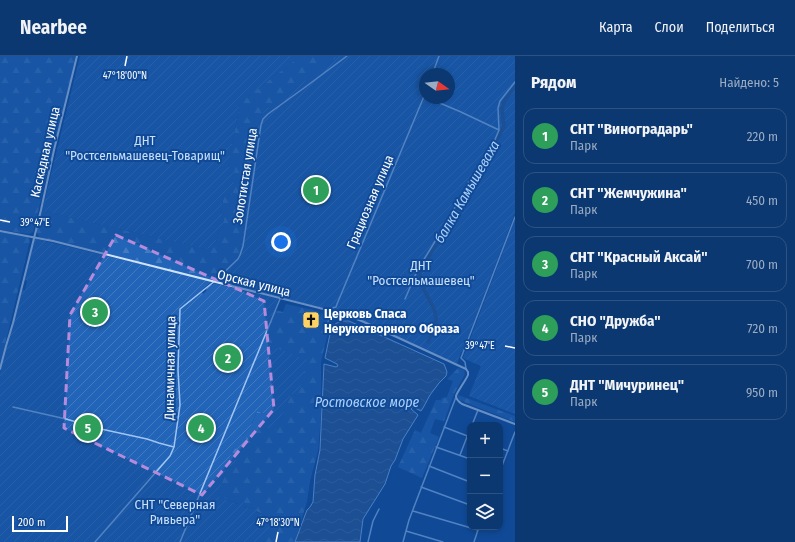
<!DOCTYPE html>
<html lang="ru">
<meta charset="utf-8">
<style>
:root{--surface:#0c3871;--page:#153f76;--text:#f1f3f6;--muted:#9aacc3;--line:#2c5284;--accent:#95b2f1}
body{margin:0;font-family:"Fira Sans Condensed",sans-serif;background:var(--page);color:var(--text)}
.controls{position:absolute;right:12px;bottom:12px;display:grid;overflow:hidden;border-radius:8px;box-shadow:0 2px 6px #0003}
.controls button{width:36px;height:36px;display:grid;place-items:center;padding:0;border:0;border-bottom:1px solid var(--line);background:var(--surface);color:var(--text);font:20px sans-serif}
.compass{position:absolute;left:419px;top:12px;width:36px;height:36px;border-radius:50%;background:var(--surface);box-shadow:0 2px 6px #0003;rotate:104deg}
.scale{position:absolute;left:12px;bottom:10px;width:56px;box-sizing:border-box;padding-left:4px;border:2px solid #fff;border-top:0;font-size:11px;line-height:14px;white-space:nowrap;color:#fff;-webkit-text-stroke:3px #104a97;paint-order:stroke}
.you{position:absolute;left:281px;top:186px;width:14px;height:14px;margin:-10px;border:3px solid #fff;border-radius:50%;background:#1a73e8;box-shadow:0 0 0 6px #1a73e833}
.badge{display:grid;place-items:center;width:26px;height:26px;border-radius:50%;background:var(--accent);color:#fff;font-size:13px;font-weight:700}
.pin{position:absolute;translate:-50% -50%;border:2px solid #fff;box-shadow:0 1px 4px #0006}
.list{margin:0;padding:0;list-style:none}
h2{display:flex;justify-content:space-between;align-items:center;height:52px;margin:0;padding:0 16px;font-size:17px}
h2 small{font-size:13px;font-weight:400;color:var(--muted)}
.list li{display:grid;grid-template-columns:26px 1fr auto;gap:12px;align-items:center;box-sizing:border-box;height:56px;margin:0 8px 8px;padding:0 8px;border:1px solid var(--line);border-radius:12px}
.list b{display:block;font-size:15px;white-space:nowrap}
.list p{margin:0;font-size:13px;white-space:nowrap;color:var(--muted)}
.list em{font-size:13px;font-style:normal;color:var(--muted)}
.icon{flex:none;width:22px;height:22px;fill:none;stroke:currentColor;stroke-width:2;stroke-linecap:round;stroke-linejoin:round}
.map{position:relative;flex:none;width:515px;height:486px;overflow:hidden}
header{display:flex;align-items:center;gap:24px;box-sizing:border-box;height:56px;padding:0 20px;background:var(--surface);border-bottom:1px solid var(--line)}
header strong{font-size:19px}
nav{display:flex;gap:22px;margin-inline-start:auto;font-size:14px}
main{display:flex}
aside{flex:1;background:var(--surface)}
.map>svg:first-child{display:block}
.forest{fill:url(#forest-firs)}
.garden{fill:url(#garden-furrows);fill-rule:evenodd}
.water{fill:url(#water-waves);stroke:#91c0f8}
.lines{fill:none;stroke-linecap:round;stroke-linejoin:round}
.river{stroke:#2a558e;stroke-width:3.5}
.street{stroke:#a0c5f4;stroke-width:1.5}
.secondary{stroke:#d0e3fd;stroke-width:2}
.marked{fill:none;stroke:#b68bdc;stroke-width:3;stroke-dasharray:8 5;stroke-linejoin:round}
.ticks{fill:none;stroke:#fff;stroke-width:1.5}
.labels{text-anchor:middle;dominant-baseline:central;stroke-width:4;stroke-linejoin:round;paint-order:stroke}
.park-label{font-size:13px;fill:#c8e0fe;stroke:#104a97}
.street-label{font-size:13px;fill:#fff;stroke:#104a97}
.poi-label{font-size:13px;font-weight:bold;fill:#fff;stroke:#104a97;text-anchor:start}
.water-label{font-size:14px;font-style:italic;fill:#acd0fb;stroke:#104a97}
.ticks-label{font-size:10px;text-anchor:middle;fill:#fff;stroke:#104a97;stroke-width:4;stroke-linejoin:round;paint-order:stroke}
</style>
<header>
<strong>Nearbee</strong>
<nav><a>Карта</a><a>Слои</a><a>Поделиться</a></nav>
</header>
<main>
<div class="map">
<svg width="515" height="486" viewBox="0 0 515 486">
<defs>
<pattern id="forest-firs" width="22" height="20" patternUnits="userSpaceOnUse"><rect width="22" height="20" fill="#2264b7"/><path d="M5 1l3.5 6h-7zM16 11l3.5 6h-7z" fill="#437bc2"/></pattern>
<pattern id="garden-furrows" width="10" height="10" patternUnits="userSpaceOnUse"><rect width="10" height="10" fill="#2264b7"/><path d="M-1 1l2-2M0 10L10 0M9 11l2-2" fill="none" stroke="#437bc2"/></pattern>
<pattern id="water-waves" width="16" height="10" patternUnits="userSpaceOnUse"><rect width="16" height="10" fill="#2a558e"/><path d="M0 5q4-4 8 0t8 0" fill="none" stroke="#4a6e9f"/></pattern>
</defs>
<rect width="100%" height="100%" fill="#104a97"/>
<path class="forest" d="M0 0H76L33 176 29 178 0 174Z
M300 0H339L265 54 258 71 240 196 234 205 212 224 199 222 39 181 36 175 42 155 209 194 216 186 218 174 222 175 224 159 221 158 224 138 232 139 228 111 240 47Z
M0 176 28 181 30 184 0 310Z
M286 248 314 254 313 261 320 262 321 257 329 260V272L321 306V359L318 395 310 425 307 445 303 459 295 486H263L272 463 256 455V453L251 451 250 453 244 451 245 447 240 445 239 448 218 440 227 410 235 412 230 402 233 391 243 394 242 380 251 370 257 355 268 359 276 375 291 338 297 340 262 286 275 254 283 256Z
M458 312 464 314 465 318 454 338 444 365 435 363 430 377 439 381 422 422 398 411 415 374 421 377 436 344H441L442 342 447 341 453 325 447 323Z
M458 339 515 360V366L459 344 458 341Z"/>
<path class="garden" d="M80 0H300L240 47 228 111 235 113 232 139 224 138 221 158 225 159 222 175 218 174 216 186 209 194 42 155Z
M339 0H515V157L464 291 462 296H461L457 308 350 259 212 224 234 205 240 196 258 71 260 62 265 54ZM425 18H449V42H425Z
M515 164V358L469 340 481 310 463 302Z
M36 183 212 225 201 235 203 238 207 234 206 233 211 228 213 229V227L279 243 262 286 307 304 298 340 291 338 276 375 263 370 268 359 257 355 251 370 242 380 247 383 243 394 233 392 230 402 237 405 235 412 227 410 218 440 238 448 240 445 245 447 244 451 250 453 251 451 256 453V456L273 463 263 486H0V317L21 234H25L27 225 24 223 34 184Z"/>
<path class="water" d="M329 263 330 265 331 268 334 269C339 265 342 265 349 265L444 308 447 316 446 320 439 327 430 339 423 352 421 355 413 351 411 353 418 359 403 383 395 404 391 410 385 428 363 463 360 486H295L307 454 310 451 313 446 315 419 320 394 324 308 336 311 338 310 337 308 325 302 330 278 333 275V274L329 271H328L327 268Z"/>
<g class="lines">
<path class="river" d="M428 286C431 279 437 270 436 262 435 245 416 231 421 214L504 71 502 52 505 44 515 31"/>
<path class="street" d="M433 18 435 11 439 0
M428 42 461 56 499 74
M405 243 418 213 431 192 451 159 468 127 494 86 499 74 498 52 500 45 515 26
M328 253 336 251 337 248 425 38
M466 313 465 306 461 302 515 161
M13 351 66 363 101 373 147 383 159 387 174 391
M472 369 478 354
M444 371 470 381
M436 391 470 403
M500 392 508 395
M460 399 470 373
M429 410 470 426
M500 415 515 376
M421 431 470 449
M413 455 478 474
M406 475 443 486
M95 486 170 400 174 391 180 349 178 314 180 253 216 224 238 203 240 199 243 190 261 69 263 63 268 58 304 32 347 0
M180 486 280 243
M368 486 373 465 379 453
M403 486 409 464 456 341
M474 486 479 471"/>
<path class="secondary" d="M0 175 53 185 347 259 364 266 466 313 468 316V319C466 324 457 336 456 340 456 344 459 346 462 348L515 368
M0 313 6 290 13 267 41 154 54 94 77 0"/>
</g>
<path d="M0 0H515V486H0ZM116 179 264 245 274 353 202 439 64 372 70 259Z" fill="#104a97" fill-opacity=".55" fill-rule="evenodd"/>
<path class="marked" d="M116 179 264 245 274 353 202 439 64 372 70 259Z"/>
<path class="ticks" d="M125 10 127 0M0 164 10 166M505 290 515 292M276 486 278 476"/>
<defs>
<symbol id="church-square" viewBox="-11 -11 22 22"><rect x="-9" y="-9" width="18" height="18" rx="4" fill="#ffd363" stroke="#104a97"/><path d="M-1.2-6h2.4v3.5h3.3v2.4h-3.3V6h-2.4V-.1h-3.3v-2.4h3.3Z" fill="#111"/></symbol>
</defs>
<g fill-rule="evenodd">
<use href="#church-square" x="301" y="254" width="20" height="20"/>
</g>
<g class="labels">
<g class="park-label">
<text x="145" y="84">ДНТ<tspan x="145" dy="15">"Ростсельмашевец-Товарищ"</tspan></text>
<text x="421" y="209">ДНТ<tspan x="421" dy="15">"Ростсельмашевец"</tspan></text>
<text x="175" y="448">СНТ "Северная<tspan x="175" dy="15">Ривьера"</tspan></text>
</g>
<g class="street-label">
<text transform="translate(45 96) rotate(-77)">Каскадная улица</text>
<text transform="translate(245 120) rotate(-81)">Золотистая улица</text>
<text transform="translate(370 146) rotate(-67)">Грациозная улица</text>
<text transform="translate(254 227) rotate(14)">Орская улица</text>
<text transform="translate(170 312) rotate(-89)">Динамичная улица</text>
</g>
<g class="poi-label">
<text x="324" y="257">Церковь Спаса<tspan x="324" dy="15">Нерукотворного Образа</tspan></text>
</g>
<g class="water-label">
<text transform="translate(467 136) rotate(-60)">балка Камышеваха</text>
<text x="367" y="346">Ростовское море</text>
</g>
</g>
<g class="ticks-label">
<text x="125" y="23">47°18'00"N</text>
<text x="35" y="170">39°47'E</text>
<text x="480" y="293">39°47'E</text>
<text x="278" y="470">47°18'30"N</text>
</g>
</svg>
<div class="controls">
<button>+</button>
<button>−</button>
<button><svg class="icon" aria-label="layers" viewBox="0 0 24 24"><path d="M12 4l9 5-9 5-9-5zM3 14l9 5 9-5"/></svg></button>
</div>
<svg class="compass" viewBox="-18 -18 36 36"><path d="M0-13l5 13h-10z" fill="#e53935"/><path d="M0 13l5-13h-10z" fill="#9aacc3"/></svg>
<div class="scale">200 m</div>
<div class="you"></div>
<div class="pin badge" style="left:316px;top:134px;background:#2e9e5b">1</div>
<div class="pin badge" style="left:228px;top:302px;background:#2e9e5b">2</div>
<div class="pin badge" style="left:95px;top:256px;background:#2e9e5b">3</div>
<div class="pin badge" style="left:201px;top:372px;background:#2e9e5b">4</div>
<div class="pin badge" style="left:88px;top:372px;background:#2e9e5b">5</div>
</div>
<aside>
<h2>Рядом<small>Найдено: 5</small></h2>
<ul class="list">
<li><span class="badge" style="background:#2e9e5b">1</span><div><b>СНТ &quot;Виноградарь&quot;</b><p>Парк</p></div><em>220 m</em></li>
<li><span class="badge" style="background:#2e9e5b">2</span><div><b>СНТ &quot;Жемчужина&quot;</b><p>Парк</p></div><em>450 m</em></li>
<li><span class="badge" style="background:#2e9e5b">3</span><div><b>СНТ &quot;Красный Аксай&quot;</b><p>Парк</p></div><em>700 m</em></li>
<li><span class="badge" style="background:#2e9e5b">4</span><div><b>СНО &quot;Дружба&quot;</b><p>Парк</p></div><em>720 m</em></li>
<li><span class="badge" style="background:#2e9e5b">5</span><div><b>ДНТ &quot;Мичуринец&quot;</b><p>Парк</p></div><em>950 m</em></li>
</ul>
</aside>
</main>
